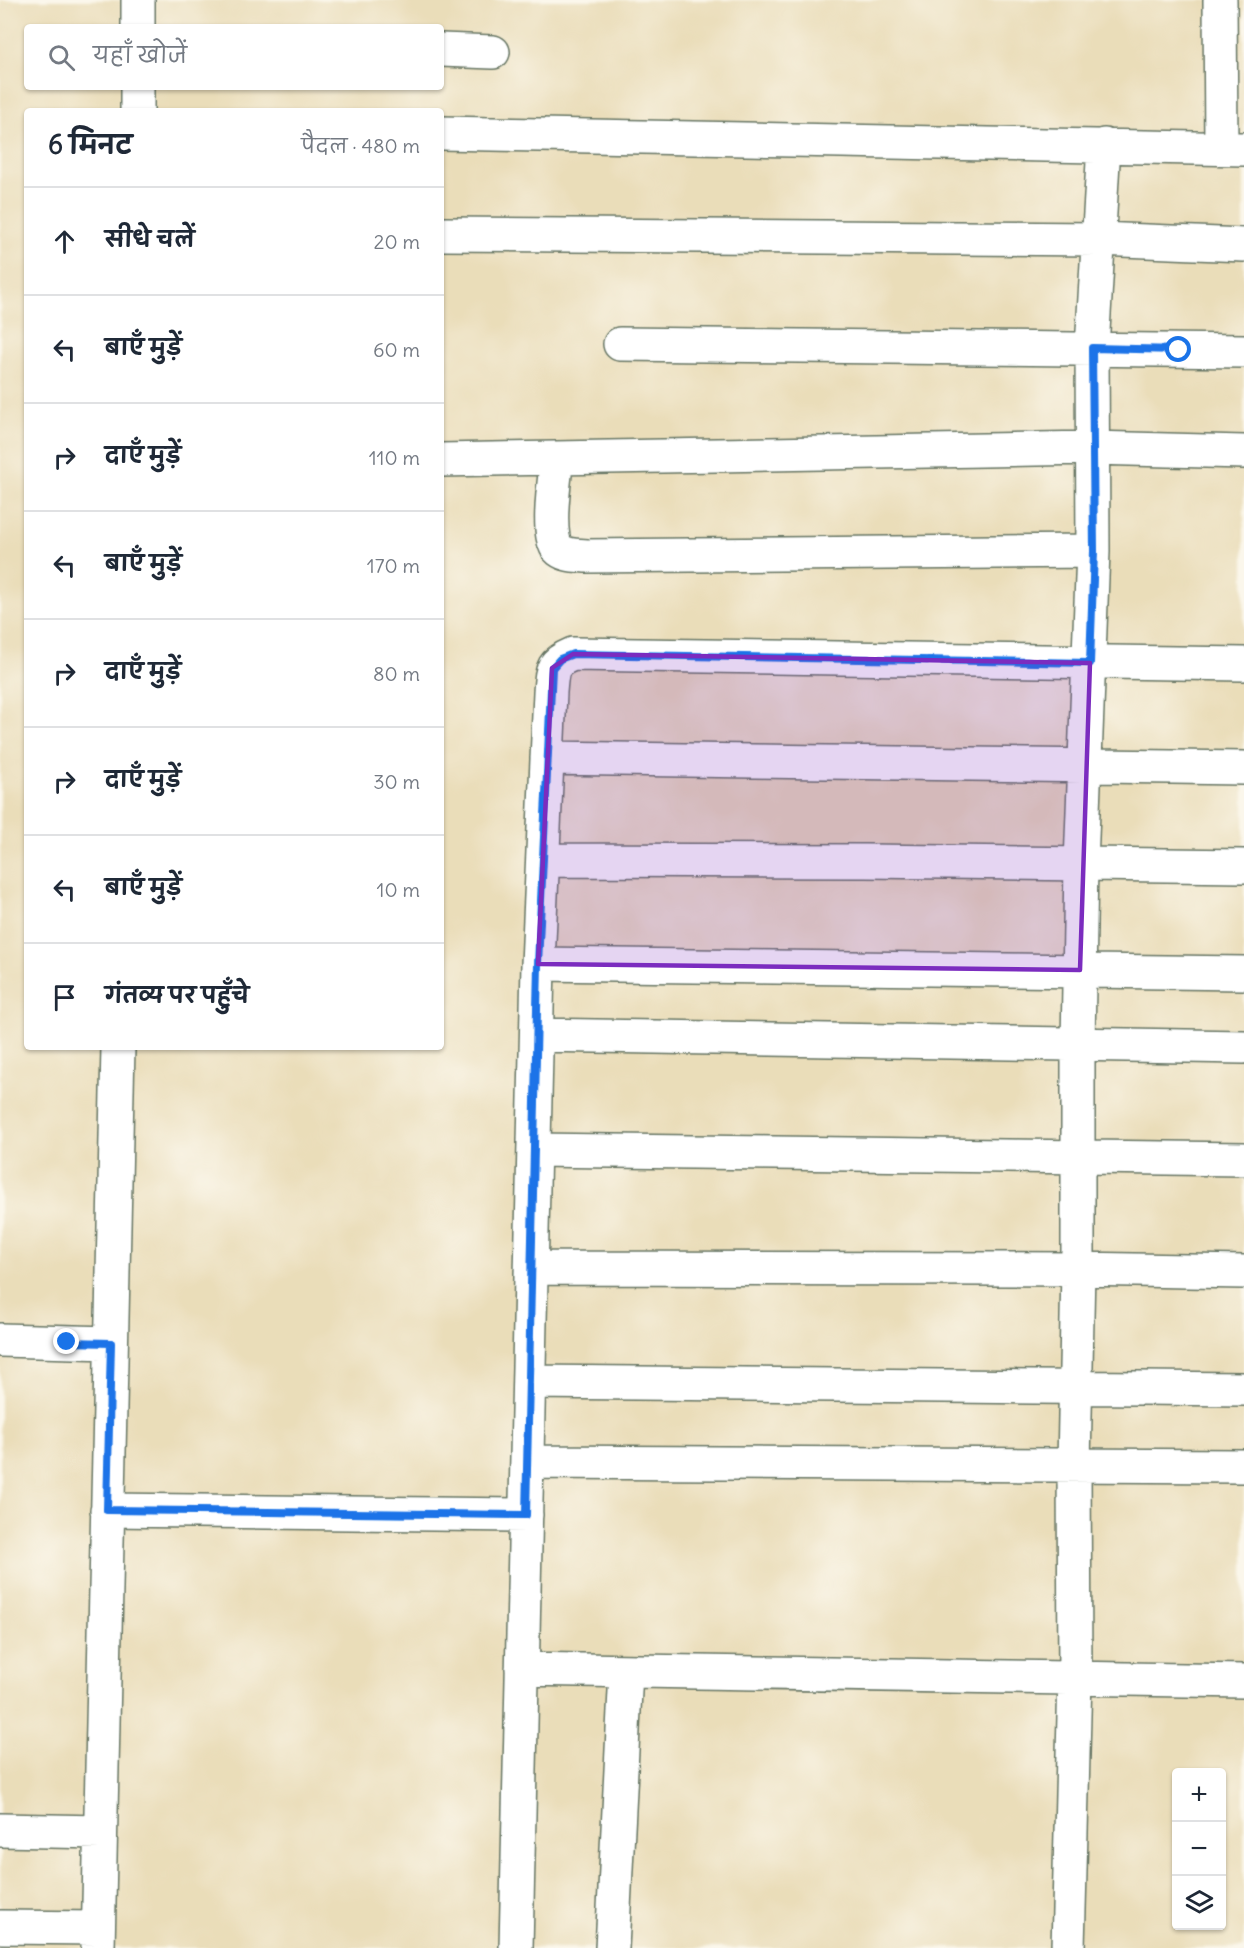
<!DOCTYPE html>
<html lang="hi">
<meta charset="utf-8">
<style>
:root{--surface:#fff;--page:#f2f2f3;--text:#1f2937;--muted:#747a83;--line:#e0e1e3}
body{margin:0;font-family:Delius,"Playpen Sans Deva",sans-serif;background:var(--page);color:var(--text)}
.controls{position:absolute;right:18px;bottom:18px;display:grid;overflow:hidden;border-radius:6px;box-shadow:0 2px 4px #0004}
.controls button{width:54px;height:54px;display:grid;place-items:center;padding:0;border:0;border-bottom:2px solid var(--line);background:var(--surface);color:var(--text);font:30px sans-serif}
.stop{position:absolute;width:18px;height:18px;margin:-14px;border:4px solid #1a73e8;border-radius:50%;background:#fff}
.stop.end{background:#1a73e8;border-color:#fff;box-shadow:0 2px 6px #0008}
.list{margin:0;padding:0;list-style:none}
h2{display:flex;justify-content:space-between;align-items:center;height:78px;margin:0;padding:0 24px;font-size:26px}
h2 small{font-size:20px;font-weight:400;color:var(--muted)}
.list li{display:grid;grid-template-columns:39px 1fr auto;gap:18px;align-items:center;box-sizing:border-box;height:108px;padding:0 24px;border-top:2px solid var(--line)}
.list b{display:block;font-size:22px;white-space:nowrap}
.list em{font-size:20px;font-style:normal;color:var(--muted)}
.icon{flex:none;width:33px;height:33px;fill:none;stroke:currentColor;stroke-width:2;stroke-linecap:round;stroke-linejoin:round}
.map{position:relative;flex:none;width:1244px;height:1948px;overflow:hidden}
.search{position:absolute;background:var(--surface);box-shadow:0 2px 4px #0004;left:24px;top:24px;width:420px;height:66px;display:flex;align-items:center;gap:15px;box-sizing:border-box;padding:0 21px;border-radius:6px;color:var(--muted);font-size:22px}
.panel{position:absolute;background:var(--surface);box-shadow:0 2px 4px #0004;left:24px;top:108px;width:420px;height:942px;border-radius:6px}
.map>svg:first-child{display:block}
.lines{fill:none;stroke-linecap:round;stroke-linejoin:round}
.minor-casing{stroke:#667563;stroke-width:36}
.minor{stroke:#fff;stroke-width:33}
.route{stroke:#1a73e8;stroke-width:8}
.marked{fill:#7b2cbf;fill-opacity:0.2;stroke:#7b2cbf;stroke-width:4.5;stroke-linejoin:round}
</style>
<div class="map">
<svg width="1244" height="1948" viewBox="0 0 1244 1948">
<rect width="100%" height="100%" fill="#fbf7ec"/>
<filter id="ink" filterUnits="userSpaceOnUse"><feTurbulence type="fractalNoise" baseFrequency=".0167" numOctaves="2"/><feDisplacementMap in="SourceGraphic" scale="12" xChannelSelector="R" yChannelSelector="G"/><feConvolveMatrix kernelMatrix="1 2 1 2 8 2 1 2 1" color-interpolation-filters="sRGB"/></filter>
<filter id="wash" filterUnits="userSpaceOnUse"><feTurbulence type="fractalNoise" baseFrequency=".008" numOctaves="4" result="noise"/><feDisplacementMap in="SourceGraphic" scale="24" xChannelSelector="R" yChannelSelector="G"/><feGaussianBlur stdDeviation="1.35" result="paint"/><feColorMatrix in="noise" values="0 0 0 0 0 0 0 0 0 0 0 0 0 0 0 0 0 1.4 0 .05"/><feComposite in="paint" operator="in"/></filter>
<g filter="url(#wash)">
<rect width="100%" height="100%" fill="#eaddb9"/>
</g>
<g filter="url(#ink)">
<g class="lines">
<defs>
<path id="minor" d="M1220 0 1221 148
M138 27V0
M441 50 493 52
M137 111V87
M441 133 1244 149
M441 234 1098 239 1244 245
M620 344 1244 351
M557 458C555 476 545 539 559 550 567 556 577 555 586 556L1093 551
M441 460 1092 448 1244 452
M547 758 1244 768
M543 860 866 861 1244 866
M538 964C773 968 1009 969 1244 973
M537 1035 1244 1047
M534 1150 1244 1159
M532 1268 1078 1269 1244 1272
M0 1340 111 1343
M529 1382 1244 1389
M527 1462 1244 1466
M107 1510 526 1515
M522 1669 1244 1681
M0 1830 100 1832
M0 1927 98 1928
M98 1948 118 1047
M516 1948 538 964 550 692C552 669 551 663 573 654L1244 664
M612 1948 626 1671
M1068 1948 1075 1677 1074 1464 1078 1269V1045L1081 864 1093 551 1092 348 1104 145"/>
</defs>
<use href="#minor" class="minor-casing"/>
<use href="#minor" class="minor"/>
</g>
</g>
<g class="lines" filter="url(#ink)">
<path class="route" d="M67 1342 111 1343 107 1510 526 1515 538 964 552 668 560 659 573 654 1090 663 1094 551 1092 348 1179 350"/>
</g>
<path class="marked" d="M573 654 1090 663 1080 970 538 964 552 668Z"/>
</svg>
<div class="controls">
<button>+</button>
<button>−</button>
<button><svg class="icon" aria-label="layers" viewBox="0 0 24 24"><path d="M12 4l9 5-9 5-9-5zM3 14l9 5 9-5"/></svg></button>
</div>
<div class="stop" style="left:1179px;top:350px"></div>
<div class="stop end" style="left:67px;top:1342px"></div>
<div class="search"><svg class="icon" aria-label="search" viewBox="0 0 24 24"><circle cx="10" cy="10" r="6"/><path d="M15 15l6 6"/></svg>यहाँ खोजें</div>
<section class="panel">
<h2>6 मिनट<small>पैदल · 480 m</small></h2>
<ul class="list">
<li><svg class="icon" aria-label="ahead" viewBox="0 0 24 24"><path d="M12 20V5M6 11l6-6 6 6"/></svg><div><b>सीधे चलें</b></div><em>20 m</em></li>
<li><svg class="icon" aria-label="left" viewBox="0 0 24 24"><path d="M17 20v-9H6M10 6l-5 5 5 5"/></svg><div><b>बाएँ मुड़ें</b></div><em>60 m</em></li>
<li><svg class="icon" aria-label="right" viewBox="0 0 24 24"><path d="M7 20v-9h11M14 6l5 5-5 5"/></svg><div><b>दाएँ मुड़ें</b></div><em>110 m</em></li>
<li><svg class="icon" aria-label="left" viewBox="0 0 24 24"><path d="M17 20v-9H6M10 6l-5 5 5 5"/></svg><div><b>बाएँ मुड़ें</b></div><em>170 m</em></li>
<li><svg class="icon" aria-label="right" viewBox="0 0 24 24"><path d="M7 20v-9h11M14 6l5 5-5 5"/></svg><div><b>दाएँ मुड़ें</b></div><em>80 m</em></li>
<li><svg class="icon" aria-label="right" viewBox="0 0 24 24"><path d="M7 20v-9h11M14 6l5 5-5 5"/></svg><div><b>दाएँ मुड़ें</b></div><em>30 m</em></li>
<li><svg class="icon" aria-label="left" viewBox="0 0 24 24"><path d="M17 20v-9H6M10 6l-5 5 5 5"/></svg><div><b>बाएँ मुड़ें</b></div><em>10 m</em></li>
<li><svg class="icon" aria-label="arrive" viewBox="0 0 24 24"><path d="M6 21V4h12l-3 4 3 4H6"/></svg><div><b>गंतव्य पर पहुँचे</b></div></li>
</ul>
</section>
</div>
